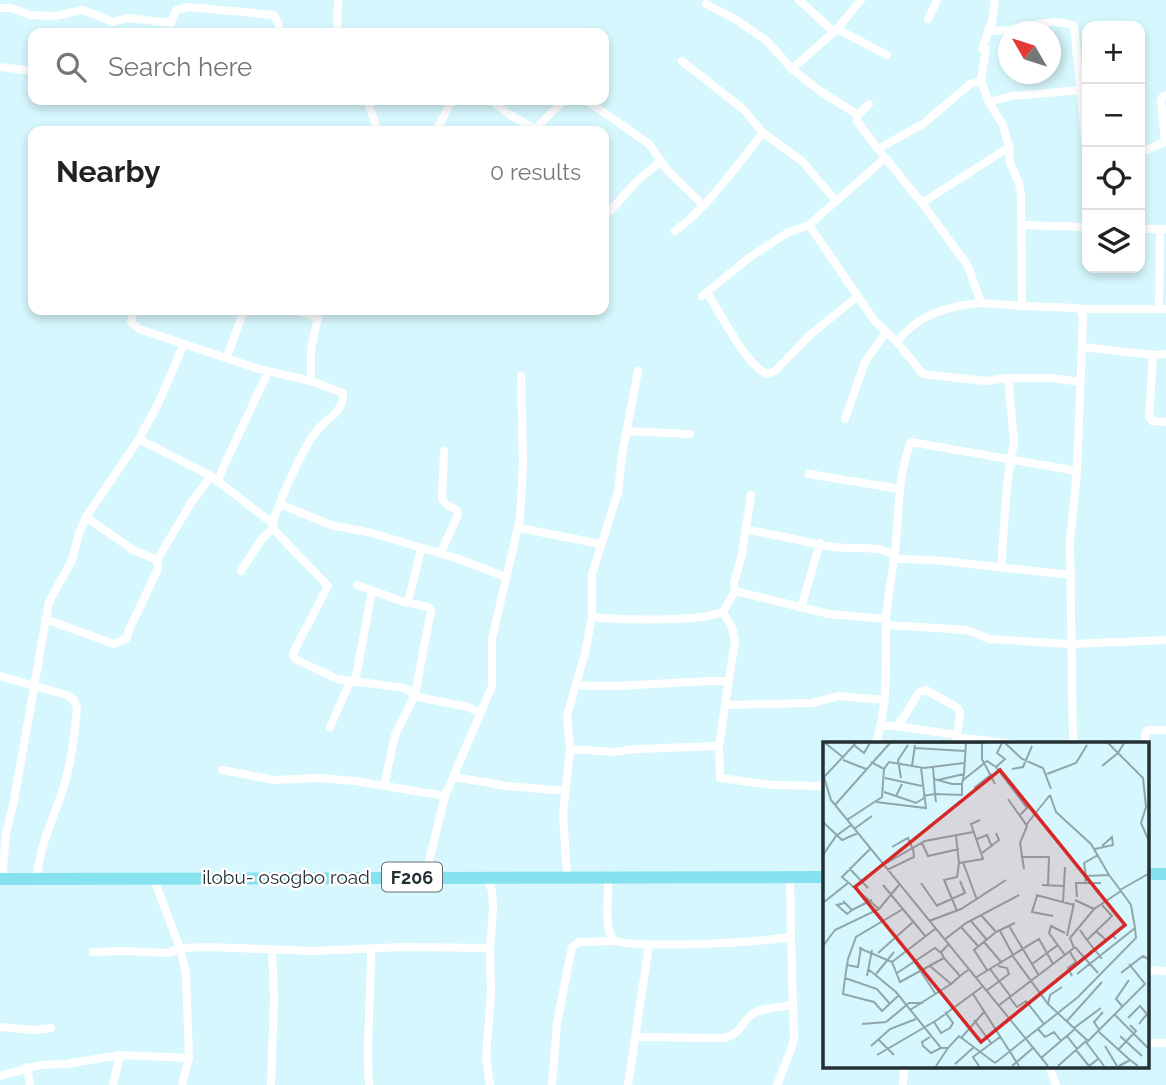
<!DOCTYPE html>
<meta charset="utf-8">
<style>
:root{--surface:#fff;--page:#f2f2f2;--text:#222;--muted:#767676;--line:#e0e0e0}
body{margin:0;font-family:Raleway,sans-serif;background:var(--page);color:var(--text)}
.controls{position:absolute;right:21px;top:21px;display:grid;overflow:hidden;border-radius:14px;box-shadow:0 4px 10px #0003}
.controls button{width:63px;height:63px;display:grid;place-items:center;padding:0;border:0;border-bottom:2px solid var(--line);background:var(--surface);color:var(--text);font:35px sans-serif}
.compass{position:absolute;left:998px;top:21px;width:63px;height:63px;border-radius:50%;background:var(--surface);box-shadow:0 4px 10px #0003;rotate:309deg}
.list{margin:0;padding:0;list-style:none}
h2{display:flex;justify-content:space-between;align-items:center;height:91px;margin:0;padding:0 28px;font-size:30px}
h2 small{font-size:23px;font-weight:400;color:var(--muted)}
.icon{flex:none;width:38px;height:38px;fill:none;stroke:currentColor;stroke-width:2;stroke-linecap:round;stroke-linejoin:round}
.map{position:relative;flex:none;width:1166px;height:1085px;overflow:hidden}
.search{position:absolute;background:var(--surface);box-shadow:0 4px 10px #0003;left:28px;top:28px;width:581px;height:77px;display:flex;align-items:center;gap:18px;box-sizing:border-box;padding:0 24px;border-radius:14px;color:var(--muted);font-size:26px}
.panel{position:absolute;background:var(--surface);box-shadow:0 4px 10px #0003;left:28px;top:126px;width:581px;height:189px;border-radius:14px}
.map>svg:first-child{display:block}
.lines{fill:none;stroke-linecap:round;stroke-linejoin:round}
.minor{stroke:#fff;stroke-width:8}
.primary{stroke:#86e2ef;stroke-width:12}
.labels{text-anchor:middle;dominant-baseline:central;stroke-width:5;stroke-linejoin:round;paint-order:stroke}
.shield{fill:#fff;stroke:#666e70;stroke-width:2}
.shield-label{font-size:18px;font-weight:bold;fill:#243033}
.street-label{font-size:19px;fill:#243033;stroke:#fff}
.inset-road{fill:none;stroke:#8fa7ac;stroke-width:2}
.view{fill:#d62828;fill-opacity:0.15;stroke:#d62828;stroke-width:3.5}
.inset-edge{fill:none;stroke:#243033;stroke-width:3.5}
</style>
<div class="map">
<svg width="1166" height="1085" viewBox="0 0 1166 1085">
<rect width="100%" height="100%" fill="#d6f7fd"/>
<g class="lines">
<path class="minor" d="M799 0 834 32
M995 0 992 22 982 49H986L981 81 989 102 1003 125 1009 147 1010 163 1019 183 1021 196 1022 303 1024 306 1076 308 1080 309 1083 317 1077 471 1070 542 1073 744
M706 4 735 19 767 41 792 69
M0 8H11L30 15 55 16 83 10 113 22 127 18 171 23 176 10 189 7 274 15 279 25V33
M928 19 937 0
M837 29 887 55
M988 30C1016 35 1048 14 1074 26L1087 156
M337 33 338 0
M682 61 744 110 763 133 802 161 836 201
M0 67 33 71
M367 100 378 131
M491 100 507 113 535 129
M586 100 649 144 668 171 704 206
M989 102 1012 96 1080 90
M869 104 858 115 857 121 878 149 923 124 970 84 981 81
M858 115 820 91 792 69 837 29 861 0
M436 131 452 100
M533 131 564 100
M878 149 922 203 968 266 981 303 1024 306
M1140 150H1146L1165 142 1161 101 1163 96 1166 95
M922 203 1009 147
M610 211 636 182 661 161
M809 225 874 320 897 342
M1022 225 1087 227
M1140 229H1166
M675 231C711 204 735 167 763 133
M707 292C720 313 746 365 767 374L775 371 810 335 858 296
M702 296 750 257 787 233 809 225 884 159
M981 303C948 306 918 314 897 342L923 374 985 381 1008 378H1051L1081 382
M1080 309H1166
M1159 309 1160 229
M134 310 131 322 139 329 259 369 311 381 343 393C344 413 325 419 315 433 299 454 282 497 272 523L211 476 139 439
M294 310 318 317
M1083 347 1153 355 1149 417 1152 421 1166 422
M1153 355 1166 354
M227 357 244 310
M311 381V349L318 317 317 310
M845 419 865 362 886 332
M626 431 690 434
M809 474 900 489
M218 482 222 470 268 372
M280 504 331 525 372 533 456 558 506 577
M86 517 133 550 157 560
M272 523 275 531 328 586 295 649 293 655 295 659 337 679 405 688 418 697 468 707 480 713
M519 528 601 544
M746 530C776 534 804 542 834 547 853 550 884 543 898 559L934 560 1071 575
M440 554 458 515 457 510 447 505 442 499 444 451
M1001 568 1007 485 1014 441 1008 378
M241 571 261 540 273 528
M357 585 401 601 428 607 431 610 415 695 395 735 384 786
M735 591 829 614 886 619
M408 602 421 549
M801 608 820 543
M723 612 732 627 735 640 719 746 720 778 774 785 825 786
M592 617C620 620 697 622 723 612L735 591 734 583 742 554 751 495
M45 619 114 644 127 638 128 632 158 569 157 560 191 503 211 476
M887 625 953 629 970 631 989 639 1070 644 1166 640
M0 676 67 695 74 700 77 708C75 734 71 764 63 789 53 819 40 845 37 877
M355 682 372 591
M577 685C627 689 678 680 728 681
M725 705 811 703 839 696 885 700
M882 726H896L904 717 919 692 926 690 958 708 960 712 956 744
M896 726 957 735
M330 727 350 682
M957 737 1012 744
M876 744C888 704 886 663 886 622 887 596 894 568 896 542 899 509 898 473 911 442L1077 471
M1145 744V735L1148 730H1166
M570 749 614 752 637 749 719 746
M222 770 274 780 319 778 355 781 445 796
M454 777 507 786 565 791
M153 877 180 948 186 973 189 1058 182 1085
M425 877 445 796 492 686V639L520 518 523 463 521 376
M487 877 492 891 493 909 490 948 491 993 486 1058 490 1085
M567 877 563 814 570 749 567 716 585 653 592 617V574L618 492 622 455 638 371
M608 877C609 892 603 930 614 940 624 949 775 943 791 936L790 877
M2 879 6 833 14 801 49 602 72 560 79 533 86 517 139 439 158 404 183 346
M93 952 127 951 168 953 180 948 208 947 314 951 402 947 490 948
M1147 970 1166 971
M0 1027 35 1030 51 1028
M635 1037 724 1038C745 1032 739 1022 754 1013 765 1007 782 1007 793 1005L791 936
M1147 1043H1166
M1049 1066 1056 1085
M27 1067 30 1085
M0 1076 40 1065 66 1064 120 1055 189 1058
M113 1085 120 1055
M271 1085 274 997 272 950
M369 1085C366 1040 371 995 371 949
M552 1085 557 1023 572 947 579 942 615 941
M628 1085 649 945
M777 1085 792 1047 794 1037 793 1005
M903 1085 904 1066"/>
<path class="primary" d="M1147 874H1166
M0 879 825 877"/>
</g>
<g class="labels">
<rect class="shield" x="382" y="862.5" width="60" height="29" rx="5"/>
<g class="shield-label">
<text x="412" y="877">F206</text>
</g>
<g class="street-label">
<text x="286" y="877">ilobu- osogbo road</text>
</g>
</g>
<g transform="translate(823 742)">
<rect width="326" height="326" fill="#d6f7fd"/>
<path class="inset-road" d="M2 1 21 16M92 1H162M179 1 174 11 182 17 173 25 204 66 197 73M182 1 199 17 220 26 228 47M301 1 295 11 320 36 323 65 318 81 325 97M159 2V17L172 42M32 4 41 11 47 1M92 6 142 9M20 18 43 27M48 20 61 27 66 20 101 26 141 21M89 24 92 3M279 24 295 11 285 1M110 25 111 37 129 42H139L141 32M189 27 200 25 209 4M0 32 8 58 225 324M224 32 253 21 264 3M1 35 33 1M62 36 99 44M78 36 75 18 85 3M115 38 141 32 143 1M139 39 164 19 173 25M151 46 169 32M61 50 73 54 79 42M227 53 233 70 268 102 286 133M73 54 93 61 101 56M100 54 112 52 111 37M185 57 204 84 197 101 201 127M53 60 103 66 98 26M113 60 112 52 139 53V42M12 63 67 1M24 78 59 55 61 27M0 80 19 98 35 91M203 83 227 53M31 87 49 74M133 94 136 121 160 117 148 82 157 78M154 97 164 93 169 105M99 101 105 114 136 107M69 105 85 96 90 108M47 107 19 135 56 167M272 107 290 103 289 95 279 104M159 111 176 98 173 91M0 113 13 94 28 83M198 115H226L225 144M140 120 154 158M60 123 102 99 150 90M26 126 45 146M64 128 91 115 90 106M263 134 261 121 275 113M98 141 114 164M262 142 263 134 286 133 298 149M60 143 103 195M219 143 241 144M297 148 325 132M213 153 251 163M214 154 209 170 230 174M254 155 253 141H278M252 158 271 167M20 159 29 168 49 158M1 160 25 141M21 161 14 163 24 172 29 168M240 161 242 125M113 164 142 151 137 139M134 169 121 138 134 135 136 121M158 173 173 190 192 181M106 179 138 167 183 138M148 179 164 198M186 184 215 232M138 185 155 204M257 188 264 198 289 174 279 163M177 189 190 213M273 189 283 198 289 193 293 197M242 191 228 184 226 191 242 213M244 194 251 161M121 198 143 181 196 153M264 198 279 217M161 200 179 221M125 203 118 210 121 216 137 234 145 228M0 204 12 188 56 167 76 143M252 205 275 231M36 206 69 220 77 240 121 216M247 210 253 220 245 226 249 234M55 211 90 180M189 213 225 262 265 299 322 242 306 222M91 219 112 251M69 220 112 187M209 222 235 203M24 223 35 225 38 205M107 224 128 242 137 234M45 227 73 250 118 306H125L136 294 172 321M167 227 188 255M164 228 151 208 173 190M74 231 112 206 118 211M298 231 320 214 325 217M53 232 71 210M44 234 49 208M22 236 20 252 51 260 59 269 76 253M152 236 216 197 230 222M163 249 186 232 184 226 175 224M150 252 196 324M187 256 194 265 203 259 221 282M67 262 54 247 22 236 25 217 33 195 80 167M225 262 227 253 239 245M175 264 251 206 247 196 271 167 298 149 308 163 312 186 254 232M300 265 293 257 306 238M87 268 128 242M292 273 325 306M305 276 317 264 324 272 316 282M151 278 168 301M111 280 118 291 127 286 130 281 122 270M243 280 279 240M39 282 63 280 86 261H100M251 286 278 266M215 287 222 295 231 290 238 299M277 289 271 280 280 270M276 290 307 318M244 294 254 307 263 299M297 294 319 314M107 295 99 300 100 304 108 311 118 306M139 295 161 270M56 298 71 313M263 300 281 324M48 304 67 287 93 277M282 304 294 324M253 308 266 324 275 317M295 308 313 289 307 283M54 313 114 278 159 245M218 316 252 287M172 321 255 255 313 196 312 186M132 322 151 305M113 324 125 306M156 324 150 315 177 295M189 324 210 306M235 324 253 308M296 324 307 318 315 324"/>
<path class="view" d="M177 28 302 183 158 300 32 145Z"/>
<rect width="326" height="326" class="inset-edge"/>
</g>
</svg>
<div class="controls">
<button>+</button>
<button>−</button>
<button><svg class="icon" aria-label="locate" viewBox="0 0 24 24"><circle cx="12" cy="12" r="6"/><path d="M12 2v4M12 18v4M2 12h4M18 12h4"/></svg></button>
<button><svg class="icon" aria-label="layers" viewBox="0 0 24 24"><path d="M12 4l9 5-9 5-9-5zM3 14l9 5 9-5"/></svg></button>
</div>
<svg class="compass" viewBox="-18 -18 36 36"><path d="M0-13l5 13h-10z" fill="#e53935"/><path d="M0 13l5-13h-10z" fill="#767676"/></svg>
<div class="search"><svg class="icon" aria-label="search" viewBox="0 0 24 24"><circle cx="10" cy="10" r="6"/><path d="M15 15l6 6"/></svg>Search here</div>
<section class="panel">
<h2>Nearby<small>0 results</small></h2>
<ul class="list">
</ul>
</section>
</div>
